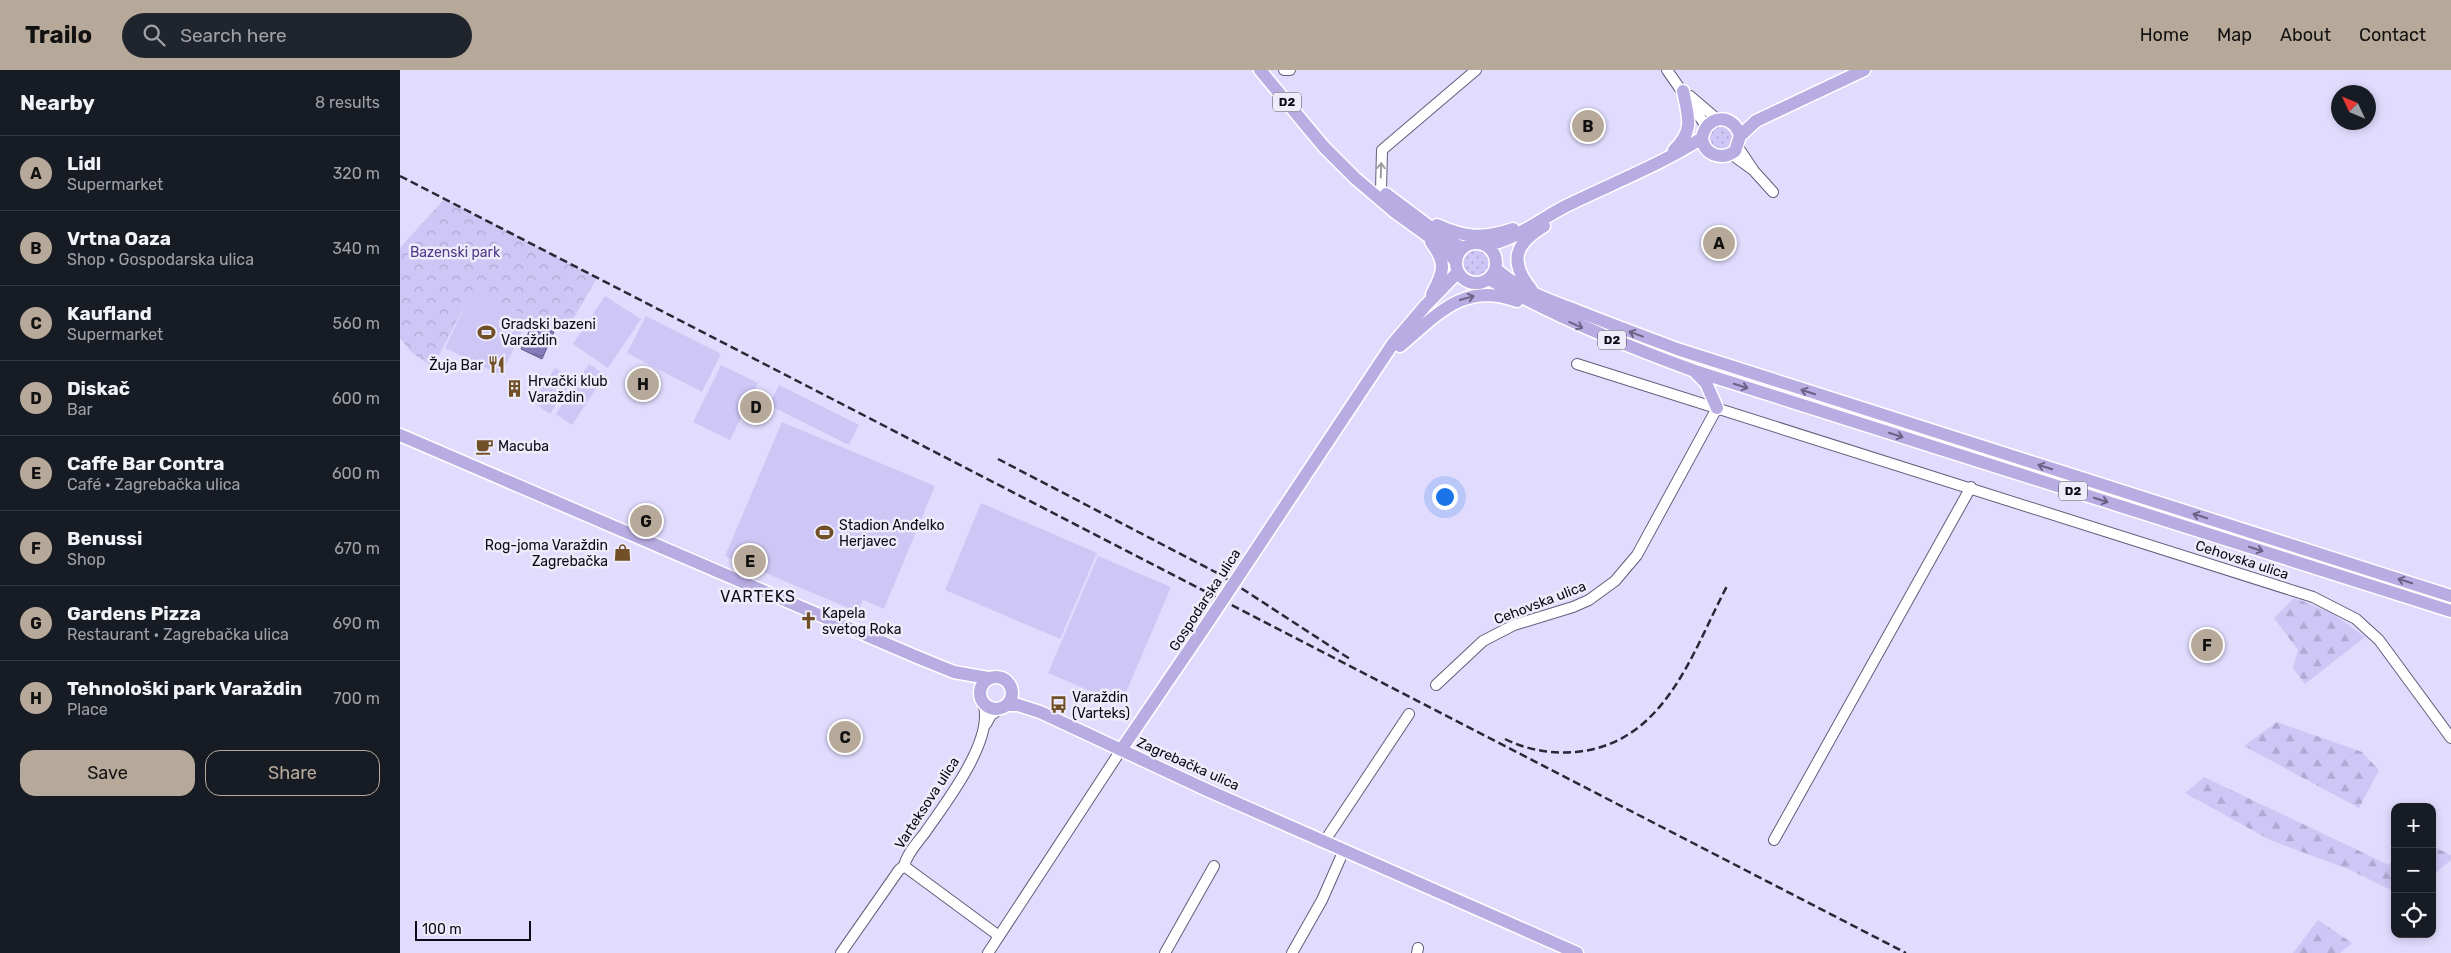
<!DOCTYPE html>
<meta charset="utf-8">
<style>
:root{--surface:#171b24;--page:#20242c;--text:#f1f3f6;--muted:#9ea1a6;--line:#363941;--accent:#b7a999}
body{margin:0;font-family:Rubik,sans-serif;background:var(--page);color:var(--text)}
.controls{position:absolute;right:15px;bottom:15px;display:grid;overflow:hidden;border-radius:10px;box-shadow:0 2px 8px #0003}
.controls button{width:45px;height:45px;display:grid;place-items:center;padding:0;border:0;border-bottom:1px solid var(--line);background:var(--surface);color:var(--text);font:25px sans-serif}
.compass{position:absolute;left:1931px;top:15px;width:45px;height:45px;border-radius:50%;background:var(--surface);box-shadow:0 2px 8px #0003;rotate:314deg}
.scale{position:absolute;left:15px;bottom:12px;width:116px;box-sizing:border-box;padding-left:5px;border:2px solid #0c0a15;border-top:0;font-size:14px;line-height:18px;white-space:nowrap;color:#0c0a15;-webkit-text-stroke:4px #eeecfa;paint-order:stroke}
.you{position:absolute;left:1044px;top:426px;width:18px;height:18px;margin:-12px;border:4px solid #fff;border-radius:50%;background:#1a73e8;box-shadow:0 0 0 8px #1a73e833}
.badge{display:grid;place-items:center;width:32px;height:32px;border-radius:50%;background:var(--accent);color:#111;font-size:16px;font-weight:700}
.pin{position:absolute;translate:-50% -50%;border:2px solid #fff;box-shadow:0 1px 5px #0006}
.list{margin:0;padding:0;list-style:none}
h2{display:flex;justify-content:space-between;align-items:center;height:65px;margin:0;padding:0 20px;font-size:21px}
h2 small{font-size:16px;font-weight:400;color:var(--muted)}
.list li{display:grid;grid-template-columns:32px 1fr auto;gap:15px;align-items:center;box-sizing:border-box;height:75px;padding:0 20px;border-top:1px solid var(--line)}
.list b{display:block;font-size:19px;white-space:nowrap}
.list p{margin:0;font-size:16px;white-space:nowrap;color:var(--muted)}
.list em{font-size:16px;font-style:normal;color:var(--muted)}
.actions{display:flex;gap:10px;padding:15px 20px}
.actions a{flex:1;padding:11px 0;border:1px solid var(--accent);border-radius:15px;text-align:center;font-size:18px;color:var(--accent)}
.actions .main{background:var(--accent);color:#111}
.icon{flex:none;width:28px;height:28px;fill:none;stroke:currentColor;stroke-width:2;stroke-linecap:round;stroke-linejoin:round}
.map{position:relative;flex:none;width:2051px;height:883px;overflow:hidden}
header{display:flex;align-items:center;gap:30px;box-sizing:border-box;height:70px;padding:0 25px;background:var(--accent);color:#111}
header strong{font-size:24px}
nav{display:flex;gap:28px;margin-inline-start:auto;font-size:18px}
.search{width:350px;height:45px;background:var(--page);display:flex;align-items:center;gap:12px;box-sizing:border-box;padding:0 18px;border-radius:28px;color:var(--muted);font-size:19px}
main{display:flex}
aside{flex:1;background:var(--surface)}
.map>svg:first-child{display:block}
.grass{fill:url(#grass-dots)}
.forest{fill:url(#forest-firs)}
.park{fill:url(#park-crowns)}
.garden{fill:#cec6f5}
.water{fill:url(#water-ripples);stroke:#635989}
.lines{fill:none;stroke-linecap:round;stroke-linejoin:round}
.minor-casing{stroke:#625d7a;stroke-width:12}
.major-casing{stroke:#fff;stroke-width:15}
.minor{stroke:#fff;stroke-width:10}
.major{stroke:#b9ace2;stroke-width:12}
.rail{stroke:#2a2836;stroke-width:2.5;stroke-dasharray:8 4;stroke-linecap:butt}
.major-bridge-casing{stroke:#fff;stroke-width:15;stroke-linecap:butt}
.major-bridge{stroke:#b9ace2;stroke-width:12}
.oneway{stroke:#9e9da1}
.oneway2{stroke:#6b6386}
.labels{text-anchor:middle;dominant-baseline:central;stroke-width:5;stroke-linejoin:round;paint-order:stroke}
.shield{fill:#eeecfa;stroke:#504e5a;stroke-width:1}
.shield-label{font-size:12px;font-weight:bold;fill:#0c0a15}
.park-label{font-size:14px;fill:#503a89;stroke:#eeecfa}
.poi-label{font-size:14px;fill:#0c0a15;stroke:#eeecfa;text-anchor:start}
.street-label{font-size:14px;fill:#0c0a15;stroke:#eeecfa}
.quarter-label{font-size:16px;letter-spacing:1px;fill:#0c0a15;stroke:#eeecfa}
</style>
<header>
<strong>Trailo</strong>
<div class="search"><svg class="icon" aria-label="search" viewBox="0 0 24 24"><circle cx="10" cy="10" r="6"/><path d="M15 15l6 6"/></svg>Search here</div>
<nav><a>Home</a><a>Map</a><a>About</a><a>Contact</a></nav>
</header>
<main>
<aside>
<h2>Nearby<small>8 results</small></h2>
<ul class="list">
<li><span class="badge">A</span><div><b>Lidl</b><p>Supermarket</p></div><em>320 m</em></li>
<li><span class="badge">B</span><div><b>Vrtna Oaza</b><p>Shop · Gospodarska ulica</p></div><em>340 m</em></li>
<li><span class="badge">C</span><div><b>Kaufland</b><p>Supermarket</p></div><em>560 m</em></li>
<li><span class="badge">D</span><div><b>Diskač</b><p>Bar</p></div><em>600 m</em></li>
<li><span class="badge">E</span><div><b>Caffe Bar Contra</b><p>Café · Zagrebačka ulica</p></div><em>600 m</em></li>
<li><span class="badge">F</span><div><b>Benussi</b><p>Shop</p></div><em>670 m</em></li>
<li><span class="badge">G</span><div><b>Gardens Pizza</b><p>Restaurant · Zagrebačka ulica</p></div><em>690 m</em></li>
<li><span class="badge">H</span><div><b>Tehnološki park Varaždin</b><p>Place</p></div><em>700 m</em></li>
</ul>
<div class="actions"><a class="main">Save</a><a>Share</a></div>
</aside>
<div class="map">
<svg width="2051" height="883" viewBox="0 0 2051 883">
<defs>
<pattern id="grass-dots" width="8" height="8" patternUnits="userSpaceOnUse" patternTransform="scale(1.25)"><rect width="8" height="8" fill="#cec6f5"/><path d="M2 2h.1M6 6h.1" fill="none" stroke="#b0a9d1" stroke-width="1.8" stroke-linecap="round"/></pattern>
<pattern id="forest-firs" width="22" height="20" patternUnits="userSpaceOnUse" patternTransform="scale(1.25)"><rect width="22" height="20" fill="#cec6f5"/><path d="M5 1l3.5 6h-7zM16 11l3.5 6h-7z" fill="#b0a9d1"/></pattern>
<pattern id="park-crowns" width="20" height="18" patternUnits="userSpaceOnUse" patternTransform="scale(1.25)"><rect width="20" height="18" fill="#cec6f5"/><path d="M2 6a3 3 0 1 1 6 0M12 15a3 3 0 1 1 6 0" fill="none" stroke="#b0a9d1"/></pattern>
<pattern id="water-ripples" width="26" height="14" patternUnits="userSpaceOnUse" patternTransform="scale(1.25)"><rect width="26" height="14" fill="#887bbb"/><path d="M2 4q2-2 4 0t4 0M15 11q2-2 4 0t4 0" fill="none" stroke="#6e6397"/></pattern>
</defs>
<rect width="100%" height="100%" fill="#e1dcfe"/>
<path class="grass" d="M1316 54 1330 56 1335 69 1328 80H1315L1307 70 1309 61Z
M1061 194a15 15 0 1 1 30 0a15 15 0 1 1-30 0Z"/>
<path class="forest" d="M1894 528 1932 543 1965 567 1905 614 1893 598 1898 580 1874 548Z
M1877 652 1962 682 1979 700 1959 738 1844 676Z
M1804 707 1989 795 1995 786V822L1948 799 1870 770 1785 723Z
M2032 776 2051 785V790L2032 806Z
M1918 850 1952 873 1940 883H1893Z"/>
<path class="park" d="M44 129 197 208 165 263 72 221 33 297 12 283 0 268V178Z"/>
<path class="garden" d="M72 220 129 247 101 305 45 278Z
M205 226 241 249 208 298 173 274Z
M246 246 321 284 302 322 227 283Z
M189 294 205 305 172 355 156 344Z
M321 295 358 313 330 370 293 352Z
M155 298 173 309 150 344 133 332Z
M379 315 459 355 449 375 369 335Z
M382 352 535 416 484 539 463 530 458 542 325 486Z
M581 433 697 483 660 569 545 520Z
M698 486 771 517 721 634 648 603Z"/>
<path class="water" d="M133 253 154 262 142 289 121 279Z"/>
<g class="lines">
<defs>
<path id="minor" d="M884 0H890
M1267 0 1306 56
M1290 26 1317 49
M1338 77 1354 101 1373 122
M1331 84 1353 100
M981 120 982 80 1076 0
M1177 294 1913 527 1956 549 1979 570 2051 668
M1036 615 1083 571 1114 555 1173 537 1189 530 1215 511 1237 485 1317 338
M583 633C596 669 544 735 524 764 517 773 507 784 504 796L599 866
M586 654 591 645 600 639
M1374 770 1571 417
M924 772 1009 644
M441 883 499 800 504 796
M588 883 721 680
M765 883 814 796
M892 883 922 830 944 780
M1017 883 1018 878"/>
<path id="major" d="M860 0 924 77 955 108 996 143 1046 179 1056 192
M1340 66 1356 51 1464 0
M1274 80C1295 60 1288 46 1283 21
M986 124 1050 172 1063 178
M1037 155C1065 168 1084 169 1113 159
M1031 172C1047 193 1044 202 1032 224
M1056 193a20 20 0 1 1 40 0a20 20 0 1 1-40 0Z
M1085 175C1113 172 1143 147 1168 135 1213 113 1260 95 1302 68 1306 44 1334 43 1340 66L1335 81C1322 91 1304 85 1302 68
M1096 199C1118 219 1147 230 1175 240 1210 254 1245 267 1280 280L2051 526
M1089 209C1155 247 1223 275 1295 301L2051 541
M1131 219C1109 192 1114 174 1144 156
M1000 276C1037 245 1064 211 1117 231
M1296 303 1306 313 1317 338
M0 365 517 587 554 602 588 608
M893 424 992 275 1025 236 1058 202
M580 623a16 16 0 1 1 32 0a16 16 0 1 1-32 0Z
M607 635H618L640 642 807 720 1177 883
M721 680 808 552"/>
</defs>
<use href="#minor" class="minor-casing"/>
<use href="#major" class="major-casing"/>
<use href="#minor" class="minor"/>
<use href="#major" class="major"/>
<path class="rail" d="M0 106 1506 883
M598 389 821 505 950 589
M1105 669C1127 680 1152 684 1176 682 1265 673 1291 585 1327 516"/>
<defs>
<path id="major-bridge" d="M808 552 893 424"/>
</defs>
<use href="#major-bridge" class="major-bridge-casing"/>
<use href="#major-bridge" class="major-bridge"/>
</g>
<defs><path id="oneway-shaft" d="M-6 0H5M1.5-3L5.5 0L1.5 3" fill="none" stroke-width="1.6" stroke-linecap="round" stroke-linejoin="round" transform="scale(1.25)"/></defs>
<use class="oneway" href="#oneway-shaft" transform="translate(981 100) rotate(-88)"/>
<g class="oneway2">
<use href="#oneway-shaft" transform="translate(1067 228) rotate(-15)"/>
<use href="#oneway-shaft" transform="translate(1176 255) rotate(25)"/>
<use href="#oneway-shaft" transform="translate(1236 264) rotate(-160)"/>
<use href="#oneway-shaft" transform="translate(1341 316) rotate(18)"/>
<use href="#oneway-shaft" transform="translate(1408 322) rotate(-162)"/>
<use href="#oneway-shaft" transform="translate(1496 365) rotate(18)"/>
<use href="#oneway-shaft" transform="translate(1645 397) rotate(-162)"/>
<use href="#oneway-shaft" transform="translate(1701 430) rotate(18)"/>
<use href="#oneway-shaft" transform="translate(1800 446) rotate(-162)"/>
<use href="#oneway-shaft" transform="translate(1856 479) rotate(18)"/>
<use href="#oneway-shaft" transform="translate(2005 511) rotate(-162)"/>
</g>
<defs>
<symbol id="stadium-bare" viewBox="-9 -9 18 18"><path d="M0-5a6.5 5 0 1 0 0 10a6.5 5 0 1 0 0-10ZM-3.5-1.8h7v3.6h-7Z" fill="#714f27" stroke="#eeecfa" stroke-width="2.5" paint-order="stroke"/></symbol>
<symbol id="restaurant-bare" viewBox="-9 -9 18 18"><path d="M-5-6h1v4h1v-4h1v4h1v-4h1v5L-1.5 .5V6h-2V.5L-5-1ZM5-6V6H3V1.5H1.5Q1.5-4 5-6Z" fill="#714f27" stroke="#eeecfa" stroke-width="2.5" paint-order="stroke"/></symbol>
<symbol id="building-bare" viewBox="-9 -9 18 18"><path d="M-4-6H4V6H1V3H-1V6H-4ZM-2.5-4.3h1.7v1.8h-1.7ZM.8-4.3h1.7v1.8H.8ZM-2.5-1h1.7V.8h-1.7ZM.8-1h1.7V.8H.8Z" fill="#714f27" stroke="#eeecfa" stroke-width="2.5" paint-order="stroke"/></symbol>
<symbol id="cafe-bare" viewBox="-9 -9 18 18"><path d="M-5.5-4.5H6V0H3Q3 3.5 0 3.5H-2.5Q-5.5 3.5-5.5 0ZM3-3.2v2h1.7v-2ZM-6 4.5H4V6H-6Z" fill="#714f27" stroke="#eeecfa" stroke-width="2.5" paint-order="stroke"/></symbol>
<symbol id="shop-bare" viewBox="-9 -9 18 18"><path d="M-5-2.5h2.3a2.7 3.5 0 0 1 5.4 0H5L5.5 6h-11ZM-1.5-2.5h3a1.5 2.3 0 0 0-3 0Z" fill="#714f27" stroke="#eeecfa" stroke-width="2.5" paint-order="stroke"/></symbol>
<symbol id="church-bare" viewBox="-9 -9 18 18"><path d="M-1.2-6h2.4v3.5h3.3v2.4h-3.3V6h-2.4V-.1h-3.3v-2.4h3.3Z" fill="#714f27" stroke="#eeecfa" stroke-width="2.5" paint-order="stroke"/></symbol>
<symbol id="bus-bare" viewBox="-9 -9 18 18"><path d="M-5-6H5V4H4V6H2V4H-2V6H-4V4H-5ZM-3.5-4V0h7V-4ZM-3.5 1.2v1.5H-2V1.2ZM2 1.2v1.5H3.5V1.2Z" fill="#714f27" stroke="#eeecfa" stroke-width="2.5" paint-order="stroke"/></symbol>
</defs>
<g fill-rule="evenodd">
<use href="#stadium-bare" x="74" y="250" width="25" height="25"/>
<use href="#restaurant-bare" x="84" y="282" width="25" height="25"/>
<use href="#building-bare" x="102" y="306" width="25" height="25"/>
<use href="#cafe-bare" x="72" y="364" width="25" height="25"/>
<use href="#stadium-bare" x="412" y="450" width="25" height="25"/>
<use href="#shop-bare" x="210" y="470" width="25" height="25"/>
<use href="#church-bare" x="396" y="538" width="25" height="25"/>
<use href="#bus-bare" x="646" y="622" width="25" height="25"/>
</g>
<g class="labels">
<g class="shield">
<rect x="873" y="22.5" width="28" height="19" rx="4"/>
<rect x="1198" y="260.5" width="28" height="19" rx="4"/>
<rect x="1659" y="411.5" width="28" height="19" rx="4"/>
</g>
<g class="shield-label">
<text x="887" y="32">D2</text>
<text x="1212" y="270">D2</text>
<text x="1673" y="421">D2</text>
</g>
<g class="park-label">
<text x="55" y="182">Bazenski park</text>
</g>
<g class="poi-label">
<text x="101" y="254">Gradski bazeni<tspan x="101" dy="16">Varaždin</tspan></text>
<text x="83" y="295" text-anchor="end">Žuja Bar</text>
<text x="128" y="311">Hrvački klub<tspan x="128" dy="16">Varaždin</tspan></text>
<text x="98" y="376">Macuba</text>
<text x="439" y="455">Stadion Anđelko<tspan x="439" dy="16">Herjavec</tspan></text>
<text x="208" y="475" text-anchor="end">Rog-joma Varaždin<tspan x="208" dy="16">Zagrebačka</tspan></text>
<text x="422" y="543">Kapela<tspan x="422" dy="16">svetog Roka</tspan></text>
<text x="672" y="627">Varaždin<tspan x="672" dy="16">(Varteks)</tspan></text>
</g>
<g class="street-label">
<text transform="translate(1842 490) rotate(18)">Cehovska ulica</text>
<text transform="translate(805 530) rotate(-57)">Gospodarska ulica</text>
<text transform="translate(1140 533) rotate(-21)">Cehovska ulica</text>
<text transform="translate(788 694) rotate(24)">Zagrebačka ulica</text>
<text transform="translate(527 733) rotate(-57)">Varteksova ulica</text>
</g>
<g class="quarter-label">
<text x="358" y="526">VARTEKS</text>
</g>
</g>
</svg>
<div class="controls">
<button>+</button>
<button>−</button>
<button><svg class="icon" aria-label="locate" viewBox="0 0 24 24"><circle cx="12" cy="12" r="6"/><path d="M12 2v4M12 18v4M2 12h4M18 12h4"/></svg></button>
</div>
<svg class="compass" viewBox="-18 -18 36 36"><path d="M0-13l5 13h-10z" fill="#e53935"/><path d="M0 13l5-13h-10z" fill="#9ea1a6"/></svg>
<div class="scale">100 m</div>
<div class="you"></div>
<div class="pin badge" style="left:1319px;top:173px">A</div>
<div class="pin badge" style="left:1188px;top:56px">B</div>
<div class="pin badge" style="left:445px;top:667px">C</div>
<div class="pin badge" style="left:356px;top:337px">D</div>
<div class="pin badge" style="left:350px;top:491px">E</div>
<div class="pin badge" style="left:1807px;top:575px">F</div>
<div class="pin badge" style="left:246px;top:451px">G</div>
<div class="pin badge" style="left:243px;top:314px">H</div>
</div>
</main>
